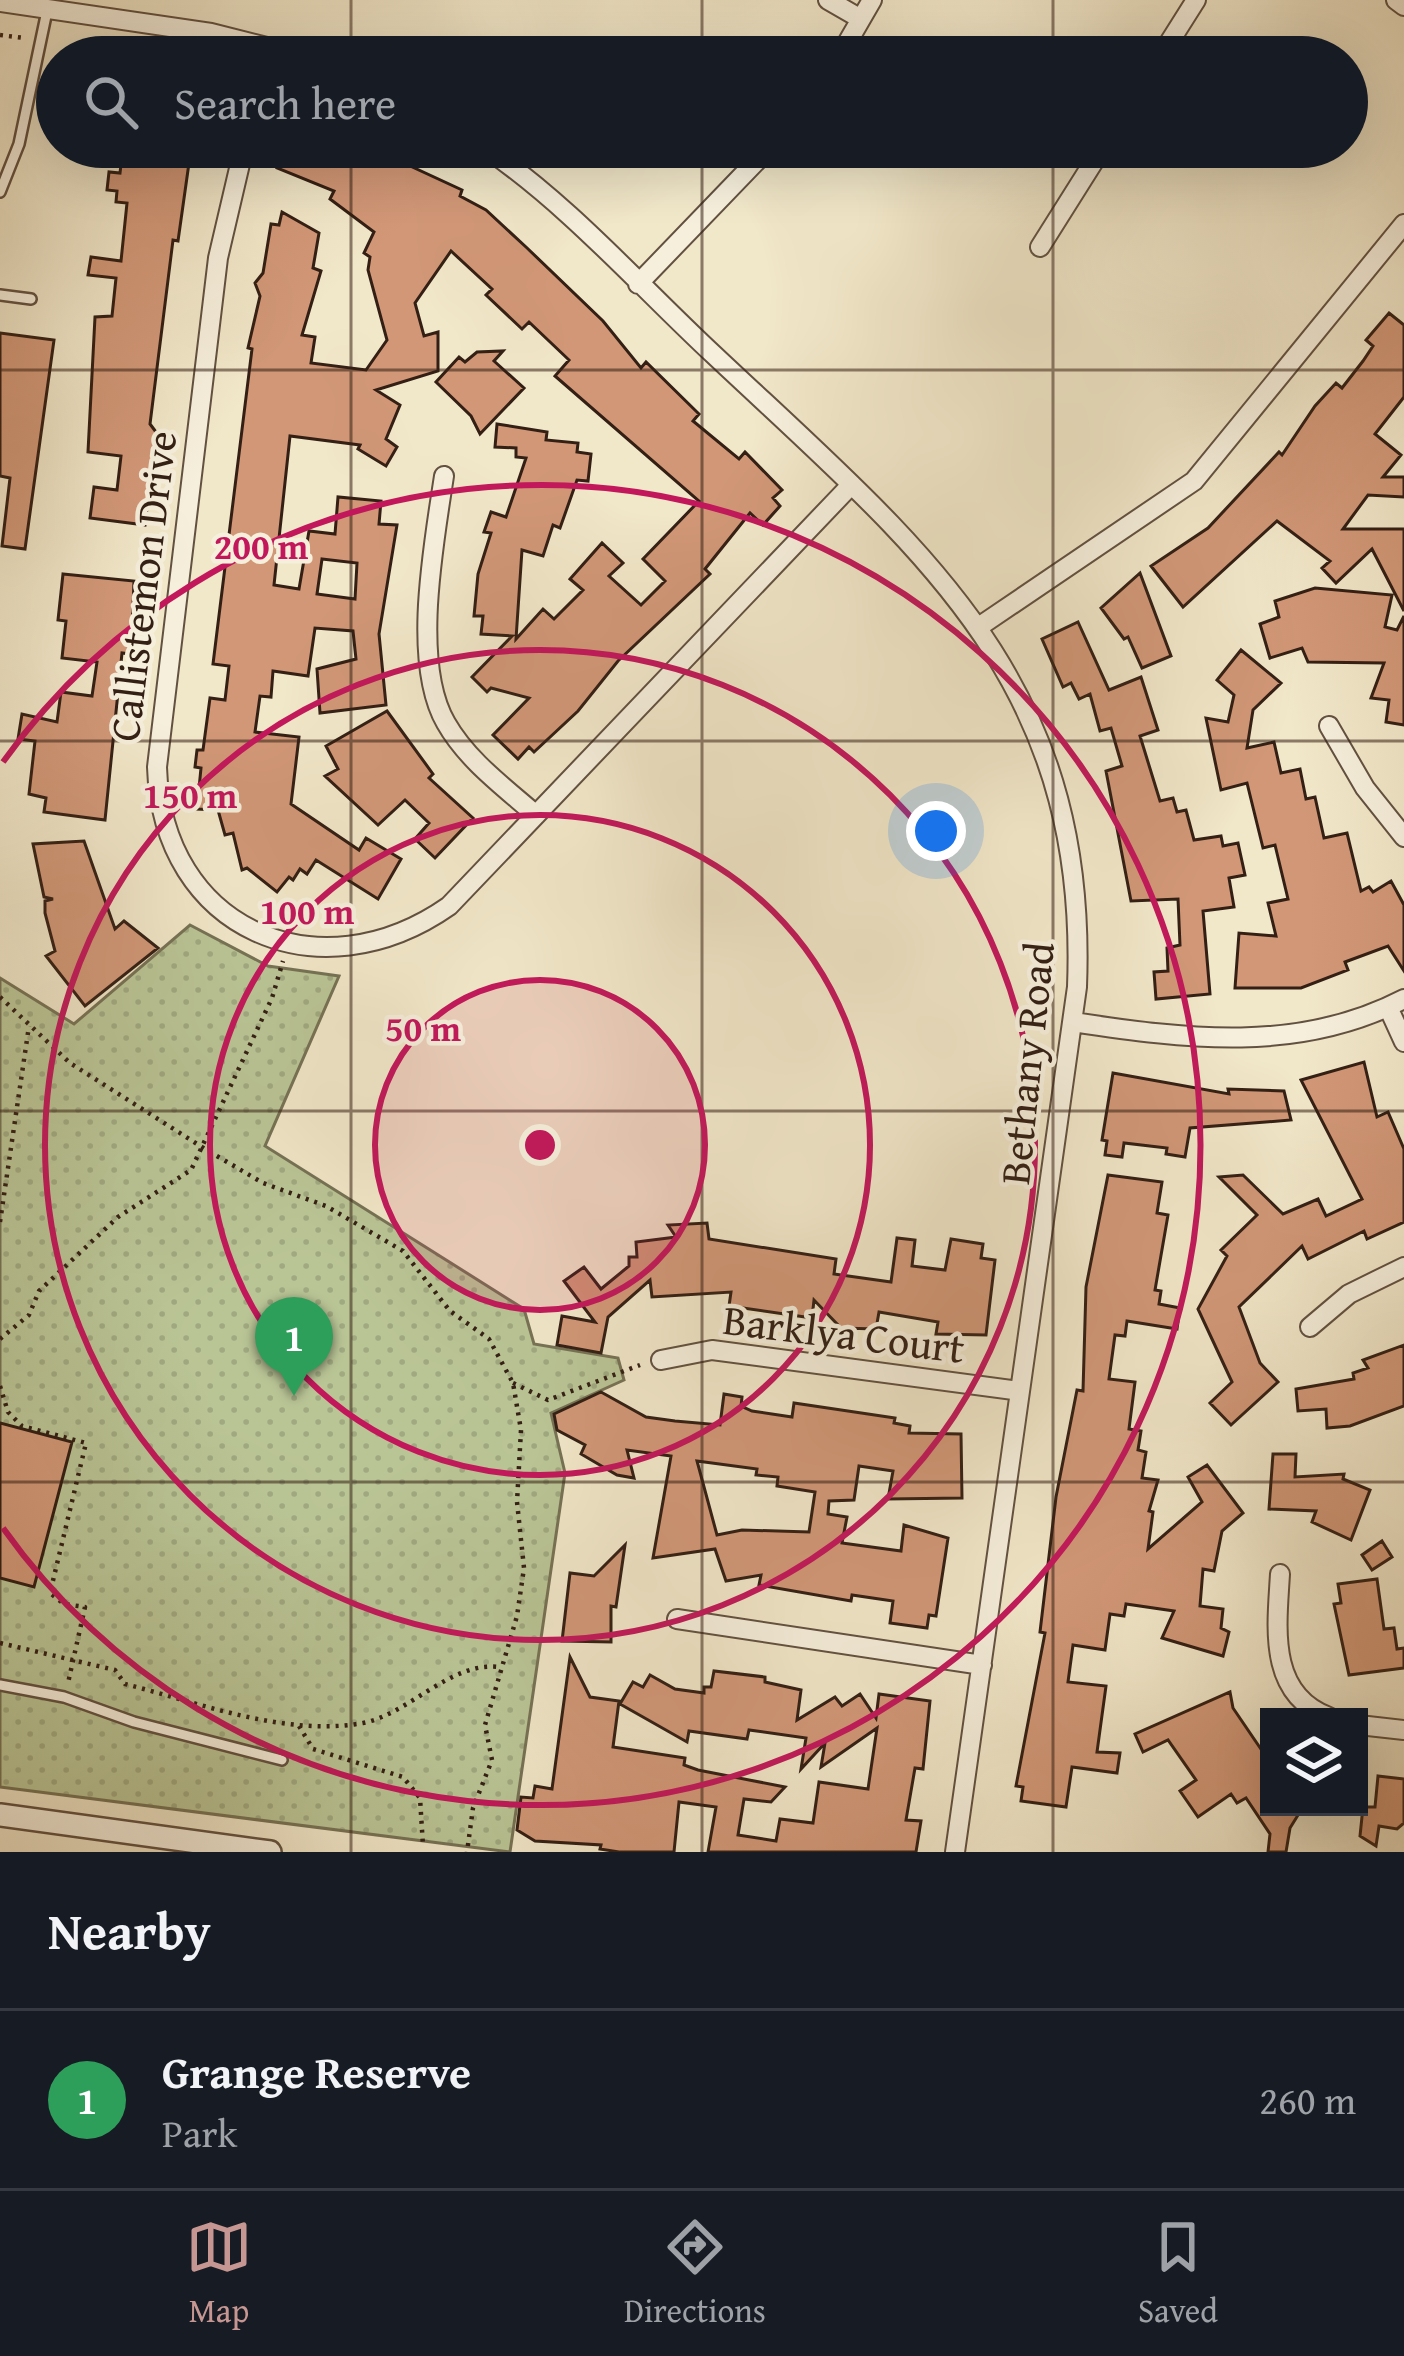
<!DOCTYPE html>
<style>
:root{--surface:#171b24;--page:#242831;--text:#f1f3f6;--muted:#9ea1a6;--line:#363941;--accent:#c59692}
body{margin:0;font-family:"Gentium Book Plus",serif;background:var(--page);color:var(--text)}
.controls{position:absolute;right:36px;bottom:36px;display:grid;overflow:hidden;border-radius:0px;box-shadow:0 12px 48px #0002}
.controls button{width:108px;height:108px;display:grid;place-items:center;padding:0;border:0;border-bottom:3px solid var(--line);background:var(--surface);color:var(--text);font:60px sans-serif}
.you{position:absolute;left:936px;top:831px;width:42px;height:42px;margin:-30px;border:9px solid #fff;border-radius:50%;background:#1a73e8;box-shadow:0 0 0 18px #1a73e833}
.badge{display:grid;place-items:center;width:78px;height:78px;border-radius:50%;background:var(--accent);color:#fff;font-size:39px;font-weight:700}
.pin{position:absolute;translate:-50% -99px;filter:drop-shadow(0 3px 6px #0008)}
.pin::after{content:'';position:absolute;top:63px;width:42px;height:36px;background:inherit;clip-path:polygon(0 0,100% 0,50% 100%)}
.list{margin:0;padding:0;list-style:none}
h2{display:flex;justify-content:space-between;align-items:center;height:156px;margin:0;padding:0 48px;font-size:51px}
h2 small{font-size:39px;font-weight:400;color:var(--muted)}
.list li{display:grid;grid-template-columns:78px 1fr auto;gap:36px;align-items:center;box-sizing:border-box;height:180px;padding:0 48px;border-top:3px solid var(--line)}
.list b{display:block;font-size:45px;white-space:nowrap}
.list p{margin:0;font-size:39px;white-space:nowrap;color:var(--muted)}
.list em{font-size:39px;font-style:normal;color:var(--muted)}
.icon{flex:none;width:66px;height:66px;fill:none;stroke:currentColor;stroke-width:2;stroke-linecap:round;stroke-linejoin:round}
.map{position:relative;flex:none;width:1404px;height:1852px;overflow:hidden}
.search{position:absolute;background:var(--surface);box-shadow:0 12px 48px #0002;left:36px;right:36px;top:36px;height:132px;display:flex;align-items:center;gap:30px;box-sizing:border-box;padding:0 42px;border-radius:66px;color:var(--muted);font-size:45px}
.sheet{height:336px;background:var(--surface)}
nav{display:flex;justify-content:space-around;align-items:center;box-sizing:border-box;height:168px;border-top:3px solid var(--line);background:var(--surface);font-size:33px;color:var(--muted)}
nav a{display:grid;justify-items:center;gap:6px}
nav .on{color:var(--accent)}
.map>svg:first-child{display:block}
.park{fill:url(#park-dots);stroke:#767255;stroke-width:3}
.building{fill:#d19777;stroke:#331f14;stroke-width:3;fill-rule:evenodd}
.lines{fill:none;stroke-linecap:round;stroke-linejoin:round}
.service-casing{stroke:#625141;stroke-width:14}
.minor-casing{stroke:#625141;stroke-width:22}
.tertiary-casing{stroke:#625141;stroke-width:26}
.path{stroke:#331f14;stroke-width:4.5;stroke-dasharray:3 6;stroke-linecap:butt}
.service{stroke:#f6efdc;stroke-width:9}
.minor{stroke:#f6efdc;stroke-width:18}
.tertiary{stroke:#f6efdc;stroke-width:21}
.grid{fill:none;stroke:#331f14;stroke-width:3;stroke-opacity:0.55}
.ring{fill:none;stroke:#c2185b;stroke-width:6}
.labels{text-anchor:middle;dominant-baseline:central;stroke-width:9;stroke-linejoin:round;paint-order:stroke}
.street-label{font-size:42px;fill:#331f14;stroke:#f6efdc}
.centre{fill:#c2185b;stroke:#f6efdc;stroke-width:6}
.ring-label{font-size:36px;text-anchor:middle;font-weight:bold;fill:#c2185b;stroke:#f6efdc;stroke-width:9;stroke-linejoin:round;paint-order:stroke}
</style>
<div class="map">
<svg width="1404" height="1852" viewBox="0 0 1404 1852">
<defs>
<pattern id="park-dots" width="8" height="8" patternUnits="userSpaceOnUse" patternTransform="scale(3)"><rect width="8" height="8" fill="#bac596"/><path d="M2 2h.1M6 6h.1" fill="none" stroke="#a0a980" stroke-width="1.8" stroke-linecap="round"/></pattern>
</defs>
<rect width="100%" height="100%" fill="#f1e7c9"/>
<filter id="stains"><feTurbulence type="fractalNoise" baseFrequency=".00167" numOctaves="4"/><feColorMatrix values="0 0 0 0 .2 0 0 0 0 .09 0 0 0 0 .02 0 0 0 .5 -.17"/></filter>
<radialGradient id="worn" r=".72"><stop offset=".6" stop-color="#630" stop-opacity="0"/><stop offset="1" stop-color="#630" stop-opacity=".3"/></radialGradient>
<path class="park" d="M190 925 268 966 339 976 265 1146 524 1309 534 1344 618 1358 624 1380 551 1413 565 1473 510 1852 0 1787V978L74 1024Z"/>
<path class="building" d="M285 147H369L462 190 460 196 486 210 526 247 603 321 641 368 646 362 699 414 693 421 739 459 745 452 782 490 773 498 780 506 763 525 750 513 705 569 710 574 618 661 578 711 534 752 529 747 518 759 493 735 529 698 491 688 487 692 472 677 512 636 481 634 483 616H474L478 574 491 533 484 532 491 512 506 517 526 458 516 457V448L495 447 497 424 547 432 546 440 578 443 577 452 591 454 588 481 577 480 560 528 553 525 543 556 522 550 516 639 543 609 554 619 583 590 570 579 602 543 623 563 609 576 641 605 665 581 643 559 699 501 555 376 569 360 529 322 522 329 486 295 492 289 451 251 415 303 424 336 438 332V371L376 390 400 405 386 439 397 447 386 466 358 449 360 445 290 436 274 585 299 589 309 531 335 534 338 497 381 501 379 524 397 525 379 634 386 705 320 713 317 669 356 659 353 631 315 628 308 676 273 671 271 697 260 696 255 732 299 737 291 804 359 850 366 838 401 859 378 899 316 860 307 874 300 869 293 880 289 877 277 892 247 868 242 870 233 833 225 835 218 810 197 809 201 768 195 767 197 750H203L210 698 225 700 229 666 213 664 252 349 248 348 260 296 255 283 263 273 271 224 279 225 282 212 319 233 313 268 321 271 302 335 315 337 311 363 366 370 387 340 368 270 370 257 364 253 374 232 330 199 334 191 277 168ZM322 559 357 563 355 599 317 594Z
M122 156 189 163 178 241 173 240 150 424 156 432 145 525 90 518 94 487 117 490 121 456 88 452 95 317 112 316 116 278 88 275 91 257 121 261 127 203 116 202 117 191 107 190 109 172 120 173Z
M1389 313 1404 325V397L1375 434 1401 455 1383 477H1404V497L1368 495 1343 529H1404V611L1372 549 1336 583 1322 568 1330 561 1277 521 1183 607 1151 566 1208 528 1279 452 1282 455 1315 406 1336 383 1342 388 1363 361 1373 346 1366 340Z
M0 333 54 340 25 549 2 546 10 478 0 476Z
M503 351 494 361 524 388 480 434 471 416 436 382 459 357 465 362 477 352Z
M1140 573 1171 656 1142 668 1128 637 1124 639 1101 608Z
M63 574 134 581 131 654 122 653 105 820 44 812 46 798 29 794 35 741 18 739 22 714 57 722 61 692 92 696 97 662 62 658 66 621 58 620Z
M1315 588 1392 595 1385 627 1397 630 1404 616V725L1386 722 1389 700 1371 698 1384 663 1308 662 1302 648 1270 658 1260 624 1279 617 1275 601Z
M1078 622 1109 690 1141 677 1158 730 1140 736 1160 801 1173 798 1177 812 1186 810 1194 840 1221 836 1223 846 1238 843 1245 875 1229 878 1234 907 1203 911 1210 994 1156 999 1154 972 1168 971 1167 948 1180 945 1178 899 1131 901 1106 771 1122 766 1111 728 1100 731 1090 694 1079 699 1071 683 1063 687 1042 639Z
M1241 650 1281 683 1253 710 1247 748 1274 742 1281 773 1300 769 1306 799 1315 797 1324 838 1347 833 1361 891 1369 887 1373 892 1391 881 1404 905V971L1388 946 1345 962 1348 970 1301 988H1235L1239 933 1276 936 1268 903 1288 899 1275 845 1263 848 1247 783 1221 790 1206 718 1228 722 1234 695 1217 680Z
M387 711 433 774 429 778 473 818 435 858 415 839 429 823 405 800 378 825 325 776 338 769 326 746Z
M84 841 115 929 124 921 158 948 85 1006 46 956 55 951 45 913V901L53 899 44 897 33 844Z
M1364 1062 1377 1117 1388 1112 1404 1149V1222L1367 1239 1364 1231 1308 1259 1302 1246 1239 1307 1260 1363 1278 1382 1231 1425 1210 1403 1232 1382 1198 1309 1227 1256 1221 1250 1257 1215 1219 1177 1243 1175 1283 1214 1318 1199 1326 1216 1362 1199 1301 1080Z
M1113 1073 1229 1094 1228 1089 1284 1091 1291 1120 1190 1128 1185 1157 1166 1154 1167 1148 1124 1143 1122 1157 1105 1155 1107 1141 1102 1140Z
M1108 1175 1162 1182 1157 1213 1168 1215 1155 1290 1161 1291 1159 1304 1180 1308 1177 1329 1127 1321 1125 1336 1115 1335 1109 1379 1135 1382 1129 1429 1141 1431 1138 1450 1146 1452 1142 1478 1158 1480 1149 1511 1153 1512 1148 1549 1202 1502 1188 1477 1207 1465 1243 1513 1222 1531 1214 1571 1203 1569 1200 1606 1223 1609 1221 1628 1229 1632 1223 1656 1162 1638 1174 1611 1126 1604 1124 1616 1110 1614 1105 1650 1073 1645 1068 1682 1106 1686 1097 1752 1120 1753 1117 1773 1072 1767 1066 1807 1021 1801 1023 1787 1016 1786 1045 1633 1040 1632 1056 1497 1077 1390 1083 1391 1086 1287Z
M707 1223 709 1239 836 1259 834 1274 891 1282 897 1238 915 1240 912 1266 945 1270 951 1239 983 1244 981 1258 995 1260 986 1335 936 1334 938 1322 879 1312 876 1329 841 1328 814 1300 812 1318 729 1306 731 1292 652 1297 650 1280 608 1317 601 1353 557 1345 562 1316 595 1322 564 1281 584 1267 601 1289 629 1266V1257H637L636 1242 676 1237 668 1225Z
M1404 1345V1406L1350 1426 1327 1428 1326 1409 1298 1411 1296 1389 1354 1379 1353 1373 1368 1368 1363 1360Z
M601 1392 646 1417 675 1421 720 1425 724 1394 742 1397 741 1406 752 1411 792 1417 794 1403 895 1418 894 1423 910 1426 909 1433 961 1434 962 1498 888 1499 893 1471 859 1466 854 1500 829 1501 828 1514 847 1517 842 1543 901 1551 904 1525 948 1538 936 1616 929 1615 927 1628 890 1623 893 1601 852 1595 851 1601 759 1585 761 1575 726 1581 715 1549 653 1558 671 1456 627 1450 634 1478 617 1475 581 1454 585 1445 557 1430 554 1414ZM697 1461 757 1469 756 1475 778 1477 777 1486 815 1492 809 1532 742 1530 717 1535Z
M0 1423 72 1442 34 1587 0 1578Z
M1273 1454H1296L1295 1477 1344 1474 1343 1479 1370 1490 1351 1540 1312 1522 1316 1511 1269 1509Z
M1382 1541 1392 1557 1372 1570 1362 1555Z
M625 1545 616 1607 611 1606V1642L562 1641 570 1573 594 1576Z
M1377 1579 1384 1629 1394 1628 1397 1649 1404 1648V1668L1349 1675 1334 1604 1341 1603 1338 1584Z
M570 1657 590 1697 619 1701 613 1747 685 1758 684 1765 698 1770 785 1787 771 1802 744 1799 738 1835 776 1841 780 1819 813 1823 819 1782 868 1789 877 1728 821 1767 825 1743 801 1769 806 1738 749 1730 747 1739 689 1731 687 1742 620 1704 633 1682 643 1687 650 1675 675 1689 704 1693V1687H711L714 1671 765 1677V1682L801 1690 797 1720 835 1697 842 1706 860 1694 876 1718 879 1694 930 1701 923 1769 915 1768 906 1820 921 1821 916 1852H708L716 1807 679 1802 674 1852H619L600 1849 601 1845 535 1841 517 1830 521 1797 533 1798 535 1786 552 1789Z
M1230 1692 1233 1708 1269 1761V1807H1303L1290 1828 1286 1852H1268L1270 1834 1246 1798 1237 1803 1231 1794 1198 1817 1180 1791 1196 1780 1168 1740 1143 1752 1135 1734Z
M1378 1776 1404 1779V1823L1397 1829 1379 1826 1376 1846 1360 1836 1363 1807H1375Z"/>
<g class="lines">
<defs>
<path id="service" d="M0 192 19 144 47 11
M0 295 31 299
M0 1685 64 1697 134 1722 282 1760"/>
<path id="minor" d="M828 0 861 19
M1396 0 1404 6
M0 2 211 33 307 57
M839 57 872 0
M1160 57 1196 0
M244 147 218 258 157 767C162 930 319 997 449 906L851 485
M484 147C569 205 639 285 713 354 919 548 1089 677 1077 987L955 1852
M1040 247 1103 147
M638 284 770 147
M444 476C434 543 411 663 446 723 467 760 504 787 536 815
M980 626 1194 481 1404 224
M1329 726 1365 788 1404 837
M1388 1007 1404 1042
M1073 1022C1186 1039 1298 1054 1404 999
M1310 1327 1349 1294 1404 1267
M661 1360 712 1350 1020 1391
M1280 1574C1277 1626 1267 1694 1329 1717
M677 1619 982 1665
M1359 1725 1404 1730"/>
<path id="tertiary" d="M0 1815 270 1852"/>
</defs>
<use href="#service" class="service-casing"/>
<use href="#minor" class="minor-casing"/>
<use href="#tertiary" class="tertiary-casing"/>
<path class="path" d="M0 35 24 38
M0 997 70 1063 205 1149 263 1183 326 1206 403 1251 450 1311 489 1339 513 1383 521 1430 517 1502 524 1568 517 1616 485 1725 492 1760 473 1808 467 1852
M0 1222 29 1026
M0 1339 29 1315 39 1291 118 1217 191 1170 272 998 283 961
M513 1383 548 1400 640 1365
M0 1386 8 1412 22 1426 86 1443 50 1593 64 1604 85 1607 68 1683
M0 1643 115 1670 125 1684C200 1703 285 1737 363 1723 409 1714 451 1661 499 1667
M299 1726 313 1749 403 1777 420 1798 423 1846"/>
<use href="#service" class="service"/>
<use href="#minor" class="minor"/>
<use href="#tertiary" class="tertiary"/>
</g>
<path class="grid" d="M351 0V57M702 0V57M1053 0V57M351 147V1852M702 147V1852M1053 147V1852M0 370H1404M0 741H1404M0 1111H1404M0 1482H1404"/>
<circle cx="540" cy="1145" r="165" fill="#c2185b" fill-opacity=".12"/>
<g class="ring">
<circle cx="540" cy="1145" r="165"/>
<circle cx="540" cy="1145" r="330"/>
<circle cx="540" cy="1145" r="495"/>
<path d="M3 762A660 660 0 1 1 3 1528"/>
</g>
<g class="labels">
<g class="street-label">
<text transform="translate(142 586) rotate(-83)">Callistemon Drive</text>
<text transform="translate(1026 1063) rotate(-84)">Bethany Road</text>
<text transform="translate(844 1333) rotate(7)">Barklya Court</text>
</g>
</g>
<circle cx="540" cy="1145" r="18" class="centre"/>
<g class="ring-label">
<text x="261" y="559">200 m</text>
<text x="190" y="808">150 m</text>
<text x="307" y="924">100 m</text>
<text x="423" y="1041">50 m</text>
</g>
<rect width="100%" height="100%" filter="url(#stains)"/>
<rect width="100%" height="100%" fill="url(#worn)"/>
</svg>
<div class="controls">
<button><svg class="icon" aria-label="layers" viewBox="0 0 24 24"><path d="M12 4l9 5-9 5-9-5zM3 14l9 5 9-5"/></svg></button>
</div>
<div class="you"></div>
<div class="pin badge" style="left:294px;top:1396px;background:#2e9e5b">1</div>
<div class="search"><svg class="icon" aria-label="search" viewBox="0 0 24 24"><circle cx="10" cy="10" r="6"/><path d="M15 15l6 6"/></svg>Search here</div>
</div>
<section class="sheet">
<h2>Nearby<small></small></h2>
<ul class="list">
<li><span class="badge" style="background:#2e9e5b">1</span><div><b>Grange Reserve</b><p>Park</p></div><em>260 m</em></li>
</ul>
</section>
<nav>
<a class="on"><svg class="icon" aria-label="map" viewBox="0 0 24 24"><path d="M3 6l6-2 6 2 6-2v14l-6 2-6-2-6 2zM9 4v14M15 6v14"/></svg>Map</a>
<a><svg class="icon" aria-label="directions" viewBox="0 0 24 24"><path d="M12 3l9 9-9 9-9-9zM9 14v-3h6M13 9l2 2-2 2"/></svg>Directions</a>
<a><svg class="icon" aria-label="saved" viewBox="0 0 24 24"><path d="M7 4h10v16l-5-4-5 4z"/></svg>Saved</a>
</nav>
